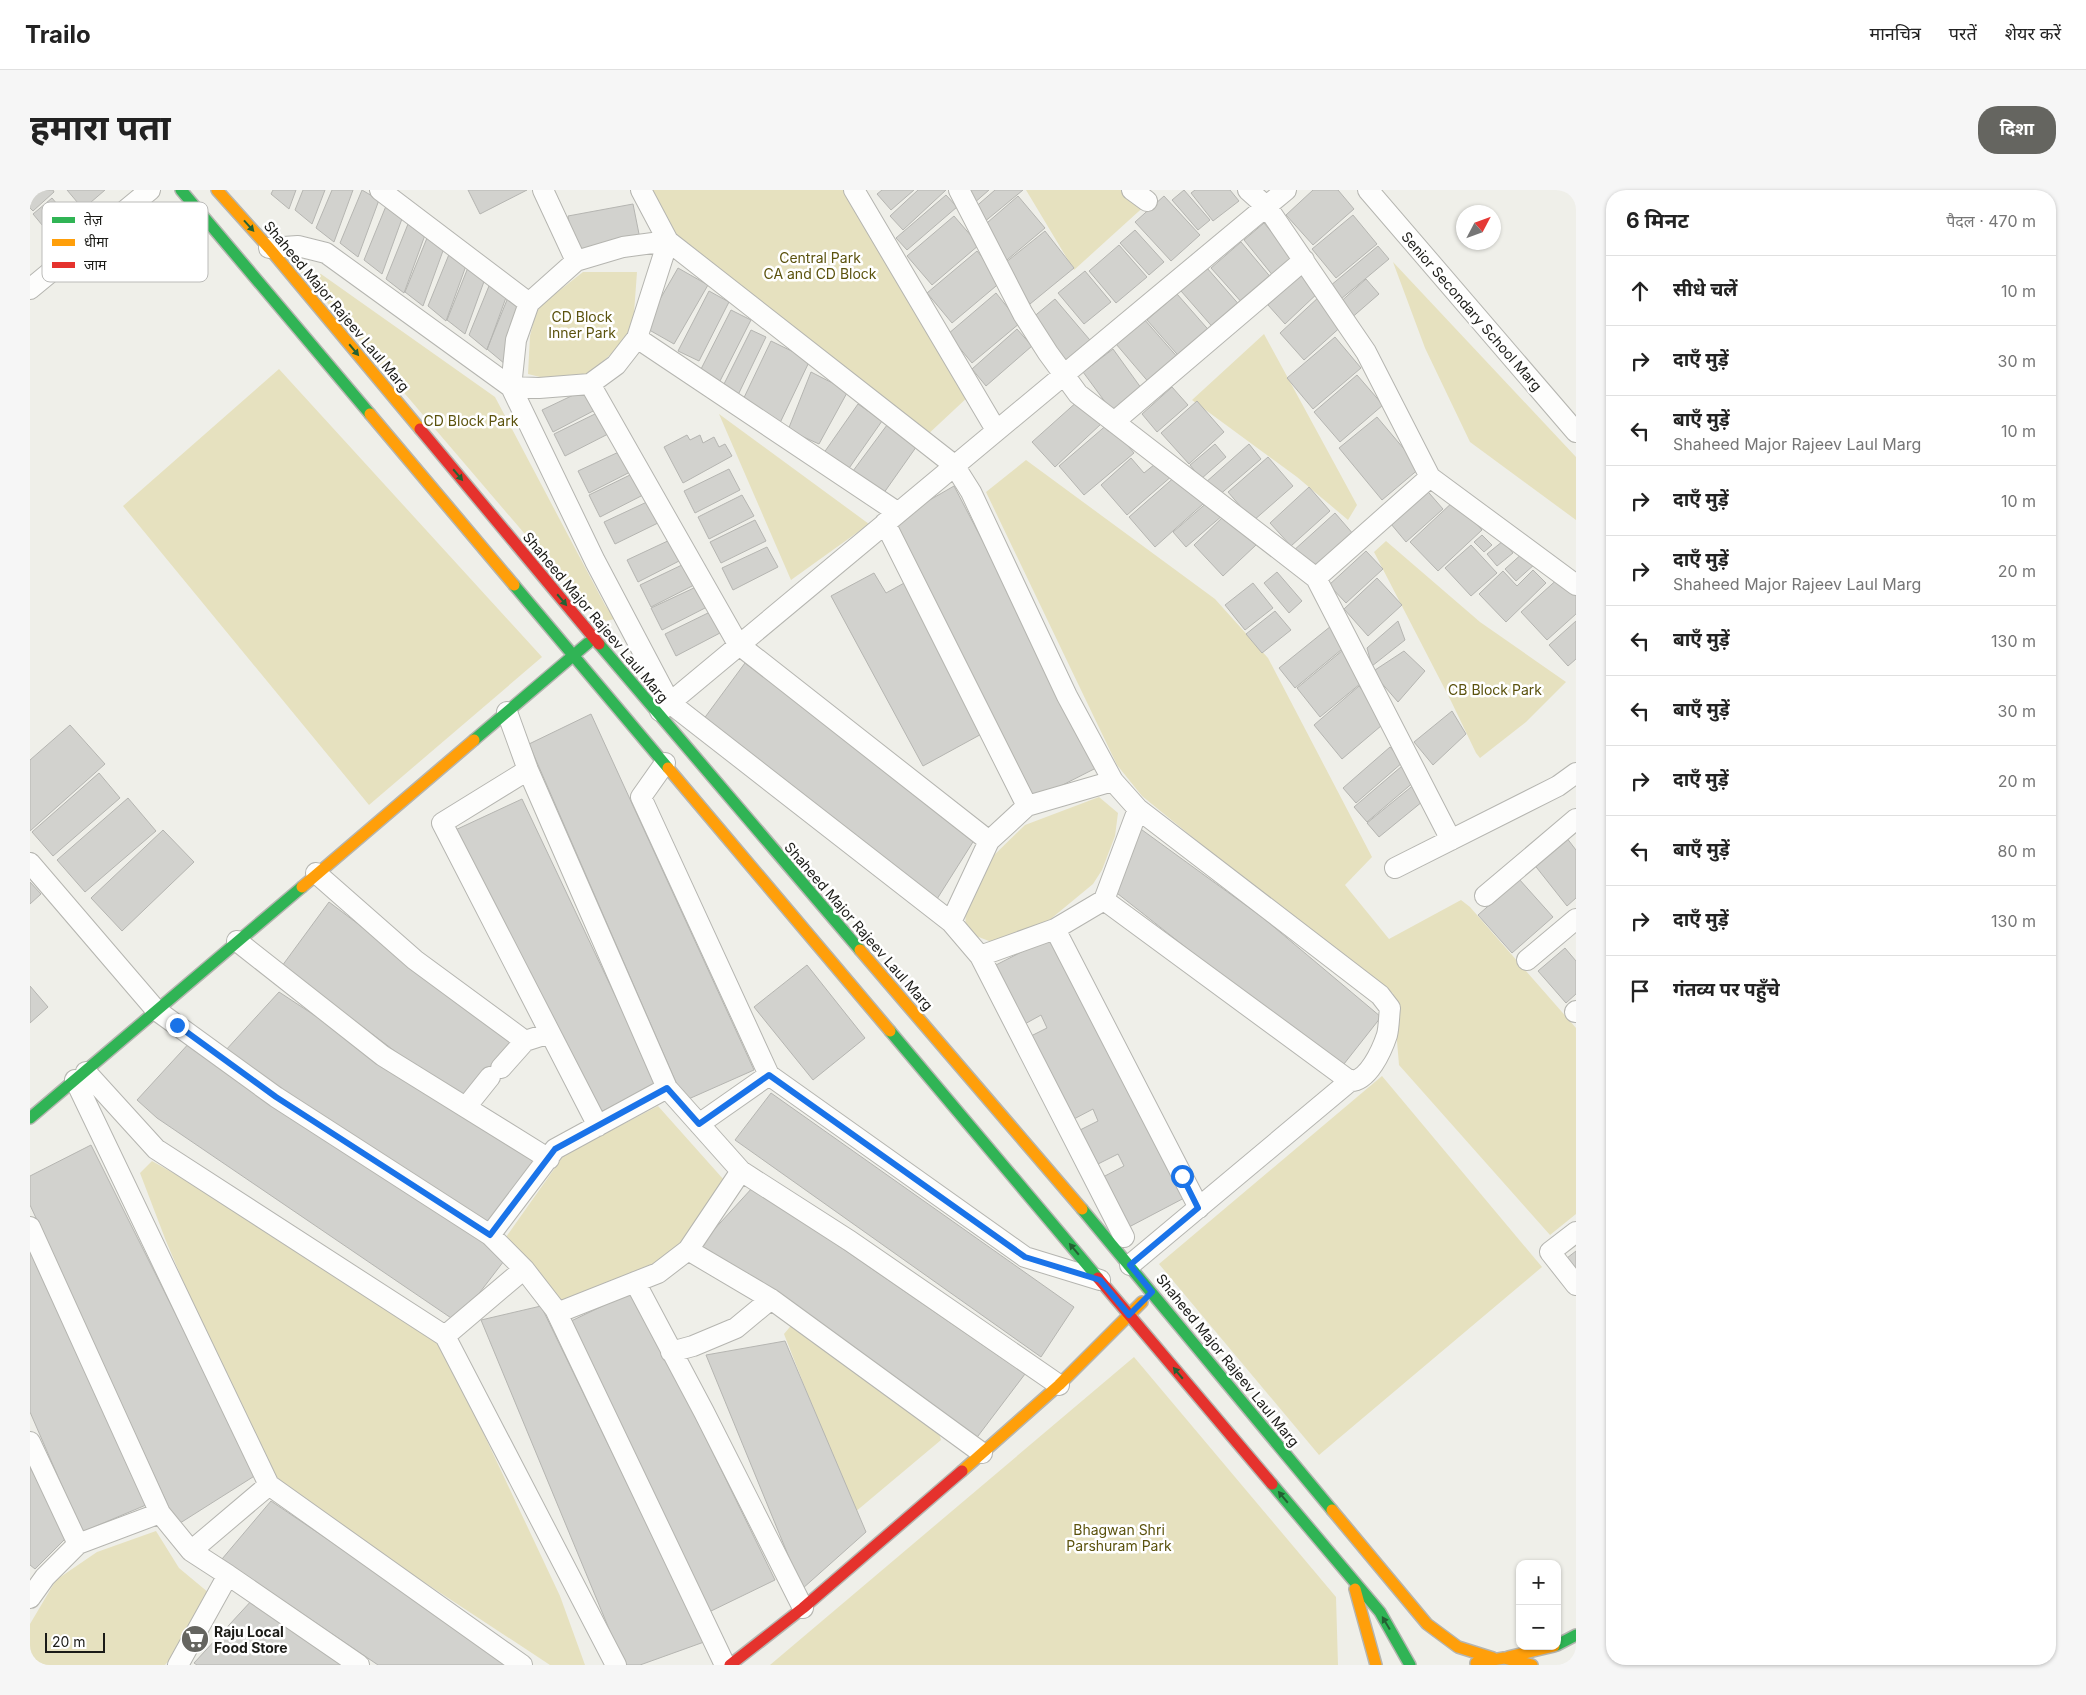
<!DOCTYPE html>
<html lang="hi">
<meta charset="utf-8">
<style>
:root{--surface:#fff;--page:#f6f6f6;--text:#222;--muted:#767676;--line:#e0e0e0;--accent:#656560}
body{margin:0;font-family:Inter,"Noto Sans Devanagari",sans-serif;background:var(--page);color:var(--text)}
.controls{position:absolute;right:15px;bottom:15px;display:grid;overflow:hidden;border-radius:10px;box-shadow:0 1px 4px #0004}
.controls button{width:45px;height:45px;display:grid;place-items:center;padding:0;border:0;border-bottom:1px solid var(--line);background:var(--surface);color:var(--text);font:25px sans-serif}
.compass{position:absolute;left:1426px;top:15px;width:45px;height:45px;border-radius:50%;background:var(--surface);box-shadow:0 1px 4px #0004;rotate:49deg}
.scale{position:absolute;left:15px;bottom:12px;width:60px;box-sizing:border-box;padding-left:5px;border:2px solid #1b1b17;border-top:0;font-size:14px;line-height:18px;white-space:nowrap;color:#1b1b17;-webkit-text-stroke:4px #fff;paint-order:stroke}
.stop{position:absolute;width:15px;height:15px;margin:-11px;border:4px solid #1a73e8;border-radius:50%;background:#fff}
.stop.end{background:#1a73e8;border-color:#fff;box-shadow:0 1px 5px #0008}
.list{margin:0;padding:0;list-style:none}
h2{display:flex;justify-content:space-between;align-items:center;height:65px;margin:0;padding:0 20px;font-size:21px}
h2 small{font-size:16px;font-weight:400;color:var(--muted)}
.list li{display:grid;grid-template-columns:32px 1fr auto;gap:15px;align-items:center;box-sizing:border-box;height:70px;padding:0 20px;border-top:1px solid var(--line)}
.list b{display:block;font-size:19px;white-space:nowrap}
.list p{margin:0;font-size:16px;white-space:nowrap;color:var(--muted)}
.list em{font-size:16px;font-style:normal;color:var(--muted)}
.icon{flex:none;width:28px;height:28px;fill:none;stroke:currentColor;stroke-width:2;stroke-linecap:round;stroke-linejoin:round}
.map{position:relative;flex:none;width:1546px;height:1475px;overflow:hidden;border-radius:20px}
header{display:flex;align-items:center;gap:30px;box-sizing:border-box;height:70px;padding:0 25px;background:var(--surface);border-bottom:1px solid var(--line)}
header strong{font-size:24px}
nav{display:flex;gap:28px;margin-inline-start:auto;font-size:18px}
.intro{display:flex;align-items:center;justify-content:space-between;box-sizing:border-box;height:120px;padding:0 30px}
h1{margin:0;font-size:35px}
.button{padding:12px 22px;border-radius:20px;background:var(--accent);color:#fff;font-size:18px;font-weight:700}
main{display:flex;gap:30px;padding:0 30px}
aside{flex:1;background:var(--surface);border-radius:20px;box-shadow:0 1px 4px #0004}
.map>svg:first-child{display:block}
.green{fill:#e6e1bf}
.building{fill:#d2d2ce;stroke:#b5b5b1}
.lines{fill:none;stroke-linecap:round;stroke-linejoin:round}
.street-casing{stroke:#b5b5b0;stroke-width:22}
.fast-casing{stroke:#b5b5b0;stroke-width:14}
.slow-casing{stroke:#b5b5b0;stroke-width:14}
.jam-casing{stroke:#b5b5b0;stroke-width:14}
.street{stroke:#fdfdfc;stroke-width:20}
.fast{stroke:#30b455;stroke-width:11}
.slow{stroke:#ff9f0a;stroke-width:11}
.jam{stroke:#e5322d;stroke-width:11}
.oneway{fill:#246033}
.route{stroke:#1a73e8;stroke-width:6}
.labels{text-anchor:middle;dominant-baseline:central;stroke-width:5;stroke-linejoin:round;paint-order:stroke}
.park-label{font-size:14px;fill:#5b520d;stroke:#fff}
.street-label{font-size:14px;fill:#1b1b17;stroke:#fff}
.poi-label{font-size:14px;font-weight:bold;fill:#1b1b17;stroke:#fff;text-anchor:start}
.key{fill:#fff;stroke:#bbbbb9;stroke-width:1}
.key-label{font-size:14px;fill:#1b1b17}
</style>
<header>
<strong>Trailo</strong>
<nav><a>मानचित्र</a><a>परतें</a><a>शेयर करें</a></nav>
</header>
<div class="intro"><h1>हमारा पता</h1><a class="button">दिशा</a></div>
<main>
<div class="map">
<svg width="1546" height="1475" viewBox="0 0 1546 1475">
<rect width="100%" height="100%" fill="#efefe9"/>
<path class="green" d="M608 0H836L940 205 894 248 635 53Z
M996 0H1106L1119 12 1044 80Z
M1363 72 1546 267V330L1440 252 1395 158Z
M270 81 291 84 465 207 575 415 585 429 570 432Z
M553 82H607L604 123 599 148 559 184 518 189 498 184 500 146 507 118Z
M1234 144 1327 315 1318 330 1267 287 1162 210Z
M249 179 512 467 339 615 93 316Z
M689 224 839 334 761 390Z
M996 270 1185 409 1238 468 1342 667 1315 695 1359 749 1431 710 1440 717 1546 838V1024L1520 1045 1369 875 1363 803 1345 796 1112 606 1087 575 956 302Z
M1356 351 1450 432 1536 492 1496 532 1450 568 1446 563 1421 511 1344 362Z
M1069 607 1088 623 1085 646 1072 680 1063 694 994 751 964 753 936 742 935 717 959 670 995 635Z
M1352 886 1512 1077 1289 1265 1129 1074Z
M628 916 694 990 652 1053 623 1079 531 1111 504 1077 476 1047 534 965Z
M122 971 195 1012 412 1155 530 1406 555 1475H520L245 1294 192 1183 136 1051 110 983Z
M764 1132 909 1243 911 1250 824 1323 754 1144Z
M1104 1167 1306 1407 1308 1475H740Z
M126 1341 149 1378 179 1403 143 1466 135 1475H0V1434L26 1390 67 1362Z"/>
<path class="building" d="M0 0H23L24 2 3 21 0 18Z
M37 0H75L53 19Z
M243 0H266L259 19 241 4Z
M273 0H295L282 34 265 20Z
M302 0H323L304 52 286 38Z
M332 0 349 10 328 67 310 53Z
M438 0H497L450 24Z
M852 0H884L861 20 847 4Z
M888 0H916L873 40 860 26Z
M931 0H959L943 14Z
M965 0H993L953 33 942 20Z
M1154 0 1180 30 1168 40 1142 10Z
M1165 0H1200L1209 11 1183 31 1161 3Z
M1283 0H1308L1324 19 1283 55 1256 25Z
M916 5 927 17 877 60 866 48Z
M988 6 1015 38 977 70 950 39Z
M1134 6 1170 45 1141 71 1105 32Z
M22 8 42 32 22 47 3 24Z
M603 14 610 49 544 62 538 26Z
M356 16 373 26 352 84 334 70Z
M1323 25 1347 54 1306 88 1282 59Z
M924 26 949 55 902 95 877 66Z
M1234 33 1264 69 1244 87 1214 50Z
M378 34 395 45 374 103 356 89Z
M1105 40 1134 72 1119 85 1090 53Z
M1015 41 1044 78 1000 114 970 77Z
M397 48 414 58 393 116 375 102Z
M1211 52 1243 90 1214 115 1181 78Z
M1089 55 1117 87 1086 113 1059 81Z
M1348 56 1359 69 1311 109 1300 96Z
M947 61 972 91 922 133 897 103Z
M420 62 437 73 416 131 398 116Z
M439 75 456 86 435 144 417 130Z
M648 78 678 95 644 154 614 137Z
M1177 78 1212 118 1186 141 1151 101Z
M1055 81 1081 112 1054 134 1028 103Z
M1273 82 1290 101 1255 134 1238 115Z
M1336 89 1349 104 1319 130 1307 115Z
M461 91 478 102 457 160 439 145Z
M679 101 699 112 669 171 648 161Z
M966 103 990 133 942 173 918 144Z
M1147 104 1183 145 1153 171 1117 130Z
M479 105 496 116 475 174 457 159Z
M1290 106 1315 133 1274 170 1250 143Z
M1025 109 1065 156 1041 176 1001 129Z
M701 120 721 130 690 191 670 181Z
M1114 129 1150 170 1121 195 1086 154Z
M987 139 1002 156 956 196 942 179Z
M721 140 736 147 708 205 692 198Z
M1305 147 1331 178 1283 219 1257 188Z
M741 151 780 170 749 235 710 216Z
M1083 159 1114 202 1084 224 1053 182Z
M781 182 818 201 789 254 758 240Z
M1327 185 1353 215 1310 252 1284 222Z
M1142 197 1158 215 1127 242 1112 224Z
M556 199 567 219 523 242 512 220Z
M1049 210 1071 234 1025 277 1002 252Z
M1167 211 1194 242 1159 274 1131 243Z
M828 214 852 231 815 284 791 267Z
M569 222 580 243 535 266 524 244Z
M1347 227 1390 278 1352 310 1309 258Z
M860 231 889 253 851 307 820 285Z
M1079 233 1104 263 1054 305 1029 276Z
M657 245 660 250 670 245 673 253 684 247 689 257 695 254 702 266 653 293 634 257Z
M1185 254 1196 267 1171 289 1160 275Z
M1219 254 1231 269 1187 307 1175 293Z
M593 260 604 280 559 303 548 281Z
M1238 267 1263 296 1223 331 1198 302Z
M1101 268 1114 283 1130 270 1143 285 1097 325 1071 295Z
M699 279 710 300 665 323 654 301Z
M604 283 615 304 570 327 559 305Z
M1147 285 1173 314 1125 357 1099 327Z
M924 296 1070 576 1003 610 865 330Z
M1393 296 1413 319 1376 352 1356 328Z
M1279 297 1300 321 1261 356 1240 333Z
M712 305 724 326 679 349 668 327Z
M1180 310 1193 325 1156 357 1143 342Z
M1425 310 1452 340 1408 381 1380 352Z
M619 311 630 332 585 354 574 332Z
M1305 323 1324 345 1281 383 1262 362Z
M1196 324 1226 355 1193 386 1164 355Z
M725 330 736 351 691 373 680 352Z
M1452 345 1462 355 1454 362 1444 352Z
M642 349 653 369 608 392 597 370Z
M1473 351 1483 363 1467 376 1457 364Z
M1441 355 1467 383 1441 406 1415 378Z
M737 357 748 377 703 400 692 378Z
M1336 361 1353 379 1316 413 1299 395Z
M1494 362 1505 374 1486 391 1475 379Z
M654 374 666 394 621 417 610 395Z
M1503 380 1516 393 1476 432 1449 404 1473 381 1487 396Z
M1247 382 1272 411 1259 423 1234 393Z
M844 383 856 403 876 392 957 541 893 576 801 406Z
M1531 386 1546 403V424L1517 450 1491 422Z
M1347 388 1372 415 1338 446 1314 419Z
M1223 393 1243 418 1215 440 1195 415Z
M666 397 677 417 632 440 621 418Z
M1245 421 1261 440 1232 463 1216 444Z
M680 422 690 443 646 466 635 444Z
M1368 431 1375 450 1342 476 1337 458Z
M1546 431V469L1538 476 1519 455Z
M1301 436 1317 455 1265 498 1249 478Z
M1313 460 1336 489 1290 527 1267 498Z
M1374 461 1395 481 1368 512 1342 482Z
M715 473 948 644 907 709 673 530Z
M1329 496 1358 530 1312 569 1284 535Z
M1422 521 1436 544 1403 575 1384 552Z
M561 524 724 880 654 911 499 554Z
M40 535 75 574 0 641V570Z
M1360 557 1373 572 1326 613 1313 598Z
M1372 576 1385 591 1337 632 1324 617Z
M69 583 90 608 23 666 2 642Z
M1386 593 1398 607 1349 647 1337 633Z
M98 608 126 641 55 702 27 670Z
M492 609 628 896 568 923 421 642Z
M1108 637 1232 727 1351 827 1310 879 1083 700Z
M133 640 164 672 92 741 61 708Z
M1536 647 1546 660V708L1537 716 1503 673Z
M1489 689 1523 727 1482 763 1448 725Z
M0 692 11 704 0 714Z
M299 712 483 851 435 914 252 776Z
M1023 746 1158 1006 1099 1037 1073 987 1094 976 1088 964 1066 975 1048 941 1068 931 1063 919 1042 930 999 847 1017 838 1011 825 993 835 962 777Z
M1535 758 1546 771V804L1536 813 1508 781Z
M777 775 835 848 783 890 724 817Z
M0 796 18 817 0 833Z
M249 802 510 973 459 1038 195 861Z
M162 850 477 1067 427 1132 127 928 107 910Z
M741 903 1044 1117 1011 1167 705 950Z
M61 955 226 1285 147 1335 0 1015V986Z
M723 997 995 1184 945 1250 669 1056Z
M0 1048 116 1315 52 1342 0 1222Z
M1546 1061V1079L1537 1068Z
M604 1101 745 1390 679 1422 539 1132Z
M511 1116 674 1452 610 1475H594L451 1130Z
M755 1151 836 1342 772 1399 676 1165Z
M0 1277 37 1347 5 1379 0 1375Z
M241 1311 483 1475H348L192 1369Z
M223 1409 319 1475H167L164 1473Z"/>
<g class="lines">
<defs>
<path id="street" d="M350 0 499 113
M513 0 546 71
M611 0 638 51 924 275 941 302 1037 506 1083 591 997 616 855 333
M824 0 966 240
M929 0 993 124 1018 163 1048 204 1286 388 1421 650
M1102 0 1117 11
M1218 0 1237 17 1336 162 1400 287 1546 395
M1338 0 1546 242
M638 51 607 148 586 175 560 194 509 198 481 197 486 150 499 113 546 71 593 57Z
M239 58 268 56 296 63 481 197 565 371 640 513 921 732 950 766 1025 739 1074 710 1108 619
M0 99 120 0
M607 148 867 322
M560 194 708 454 959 651
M1084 232 1274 70
M1286 388 1400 287
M630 521 1256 0
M477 522 498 580 637 898
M635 573 611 607 739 885 669 934
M498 580 412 633 568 936
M0 673 126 820 246 907 460 1045 494 1079 525 1119 695 1475
M1365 678 1528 596 1546 583
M286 683 385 770 495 851 520 843
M1455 706 1546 629
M1074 710 1320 891C1338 892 1352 860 1357 845 1359 837 1359 826 1360 818L1350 805 1108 619 1083 591
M921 732 959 651 997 616
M1025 739 1169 1018
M207 751 353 866 519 969
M950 766 1094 1047
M1497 770 1546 729
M1545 822 1546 821
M471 878 495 851
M56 882 126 959 415 1146 586 1475
M739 885 995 1067 1070 1090
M45 890 239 1295 492 1475
M436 917 460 887
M711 981 820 1051 1029 1195
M0 1037 130 1323
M1546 1042 1520 1062 1546 1095
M460 1045 525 959 637 898 711 981 658 1060 628 1083 527 1123
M658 1060 741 1109 952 1263
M1100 1075 1320 891
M605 1092 674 1222 773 1418
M415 1146 494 1079
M641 1162 663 1156 706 1138 741 1109
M0 1252 48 1354
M161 1361 239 1295
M198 1385 329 1475
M0 1408 15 1387 48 1354 130 1323 161 1361 198 1385 148 1475"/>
<path id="fast" d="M151 0 340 224
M484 395 638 578
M569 454 830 760
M444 550 558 453
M860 841 1068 1088
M0 928 272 697
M1052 1019 1302 1320
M1242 1294 1350 1422 1380 1475
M1527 1455 1546 1445"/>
<path id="slow" d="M187 0 239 58 390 239
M340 224 484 395
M638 578 860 841
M272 697 444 550
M830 760 1052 1019
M932 1281 1029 1195 1112 1112
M1302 1320 1397 1434 1428 1457 1463 1468
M1325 1399 1346 1475
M1478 1467 1524 1456
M1446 1473 1474 1468 1502 1475"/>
<path id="jam" d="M390 239 569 454
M1068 1088 1242 1294
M700 1475 773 1418 932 1281"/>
</defs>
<use href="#street" class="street-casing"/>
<use href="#fast" class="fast-casing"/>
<use href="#slow" class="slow-casing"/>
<use href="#jam" class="jam-casing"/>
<use href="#street" class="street"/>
<use href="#fast" class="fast"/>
<use href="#slow" class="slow"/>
<use href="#jam" class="jam"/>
</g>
<defs><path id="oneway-solid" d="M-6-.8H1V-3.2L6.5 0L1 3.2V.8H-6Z" transform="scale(1.25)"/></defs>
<g class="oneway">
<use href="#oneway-solid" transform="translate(219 36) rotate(48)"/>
<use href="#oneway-solid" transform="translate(324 160) rotate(50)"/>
<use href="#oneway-solid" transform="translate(428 285) rotate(50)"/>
<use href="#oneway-solid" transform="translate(532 410) rotate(50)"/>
<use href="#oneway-solid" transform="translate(1044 1059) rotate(-130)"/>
<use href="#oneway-solid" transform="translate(1148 1183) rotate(-130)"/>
<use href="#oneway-solid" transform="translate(1253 1307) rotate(-130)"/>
<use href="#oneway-solid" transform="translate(1356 1433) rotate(-121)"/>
</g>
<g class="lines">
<path class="route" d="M147 835 246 907 460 1045 525 959 637 898 669 934 739 885 995 1067 1070 1090 1099 1125 1122 1102 1100 1075 1168 1018 1152 986"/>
</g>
<defs>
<symbol id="supermarket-disc" viewBox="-11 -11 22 22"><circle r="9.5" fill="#656560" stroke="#fff"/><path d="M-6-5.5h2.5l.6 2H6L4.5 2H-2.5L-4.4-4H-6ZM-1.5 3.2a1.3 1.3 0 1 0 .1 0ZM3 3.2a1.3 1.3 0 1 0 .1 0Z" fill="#fff"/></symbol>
</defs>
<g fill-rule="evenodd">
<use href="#supermarket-disc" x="149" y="1433" width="32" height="32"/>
</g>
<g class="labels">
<g class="park-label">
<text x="790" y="67">Central Park<tspan x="790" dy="16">CA and CD Block</tspan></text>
<text x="552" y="126">CD Block<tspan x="552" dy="16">Inner Park</tspan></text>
<text x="441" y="230">CD Block Park</text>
<text x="1465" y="499">CB Block Park</text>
<text x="1089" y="1339">Bhagwan Shri<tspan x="1089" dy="16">Parshuram Park</tspan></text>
</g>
<g class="street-label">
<text transform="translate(307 116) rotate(50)">Shaheed Major Rajeev Laul Marg</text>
<text transform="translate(1442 121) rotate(49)">Senior Secondary School Marg</text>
<text transform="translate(566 427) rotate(50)">Shaheed Major Rajeev Laul Marg</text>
<text transform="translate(829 736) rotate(49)">Shaheed Major Rajeev Laul Marg</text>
<text transform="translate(1198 1170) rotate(51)">Shaheed Major Rajeev Laul Marg</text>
</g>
<g class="poi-label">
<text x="184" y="1441">Raju Local<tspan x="184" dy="16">Food Store</tspan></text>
</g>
</g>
<rect x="12" y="12" width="166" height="80" rx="8" class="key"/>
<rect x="22" y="27" width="23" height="6" fill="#30b455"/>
<rect x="22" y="49" width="23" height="7" fill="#ff9f0a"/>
<rect x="22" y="72" width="23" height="6" fill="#e5322d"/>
<g class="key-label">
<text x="54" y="35">तेज़</text>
<text x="54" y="57">धीमा</text>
<text x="54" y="80">जाम</text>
</g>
</svg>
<div class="controls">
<button>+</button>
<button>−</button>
</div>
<svg class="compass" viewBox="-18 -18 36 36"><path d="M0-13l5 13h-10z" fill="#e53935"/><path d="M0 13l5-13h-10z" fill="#767676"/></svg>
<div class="scale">20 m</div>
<div class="stop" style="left:1152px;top:986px"></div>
<div class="stop end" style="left:147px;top:835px"></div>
</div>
<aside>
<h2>6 मिनट<small>पैदल · 470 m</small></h2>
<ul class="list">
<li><svg class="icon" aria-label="ahead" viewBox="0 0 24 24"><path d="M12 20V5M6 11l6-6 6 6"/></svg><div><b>सीधे चलें</b></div><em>10 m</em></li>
<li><svg class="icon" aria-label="right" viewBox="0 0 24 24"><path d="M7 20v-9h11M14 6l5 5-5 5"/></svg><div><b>दाएँ मुड़ें</b></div><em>30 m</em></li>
<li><svg class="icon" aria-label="left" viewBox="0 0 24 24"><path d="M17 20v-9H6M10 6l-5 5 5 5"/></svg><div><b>बाएँ मुड़ें</b><p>Shaheed Major Rajeev Laul Marg</p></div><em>10 m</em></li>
<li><svg class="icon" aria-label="right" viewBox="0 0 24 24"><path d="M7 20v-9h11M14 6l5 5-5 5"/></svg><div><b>दाएँ मुड़ें</b></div><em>10 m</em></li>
<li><svg class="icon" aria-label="right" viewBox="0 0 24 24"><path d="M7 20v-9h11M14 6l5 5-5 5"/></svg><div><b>दाएँ मुड़ें</b><p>Shaheed Major Rajeev Laul Marg</p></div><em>20 m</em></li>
<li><svg class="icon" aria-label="left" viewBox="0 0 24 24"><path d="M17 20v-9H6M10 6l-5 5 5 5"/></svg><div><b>बाएँ मुड़ें</b></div><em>130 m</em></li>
<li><svg class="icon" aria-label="left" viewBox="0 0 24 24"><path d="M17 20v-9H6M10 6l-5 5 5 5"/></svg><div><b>बाएँ मुड़ें</b></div><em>30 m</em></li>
<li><svg class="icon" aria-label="right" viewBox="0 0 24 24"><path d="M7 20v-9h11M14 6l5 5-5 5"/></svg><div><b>दाएँ मुड़ें</b></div><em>20 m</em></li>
<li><svg class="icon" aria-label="left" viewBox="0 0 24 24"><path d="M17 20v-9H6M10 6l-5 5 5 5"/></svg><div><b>बाएँ मुड़ें</b></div><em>80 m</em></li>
<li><svg class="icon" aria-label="right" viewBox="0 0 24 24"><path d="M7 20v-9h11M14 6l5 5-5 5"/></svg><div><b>दाएँ मुड़ें</b></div><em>130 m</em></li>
<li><svg class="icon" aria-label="arrive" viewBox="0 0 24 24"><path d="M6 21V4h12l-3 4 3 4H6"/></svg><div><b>गंतव्य पर पहुँचे</b></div></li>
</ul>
</aside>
</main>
